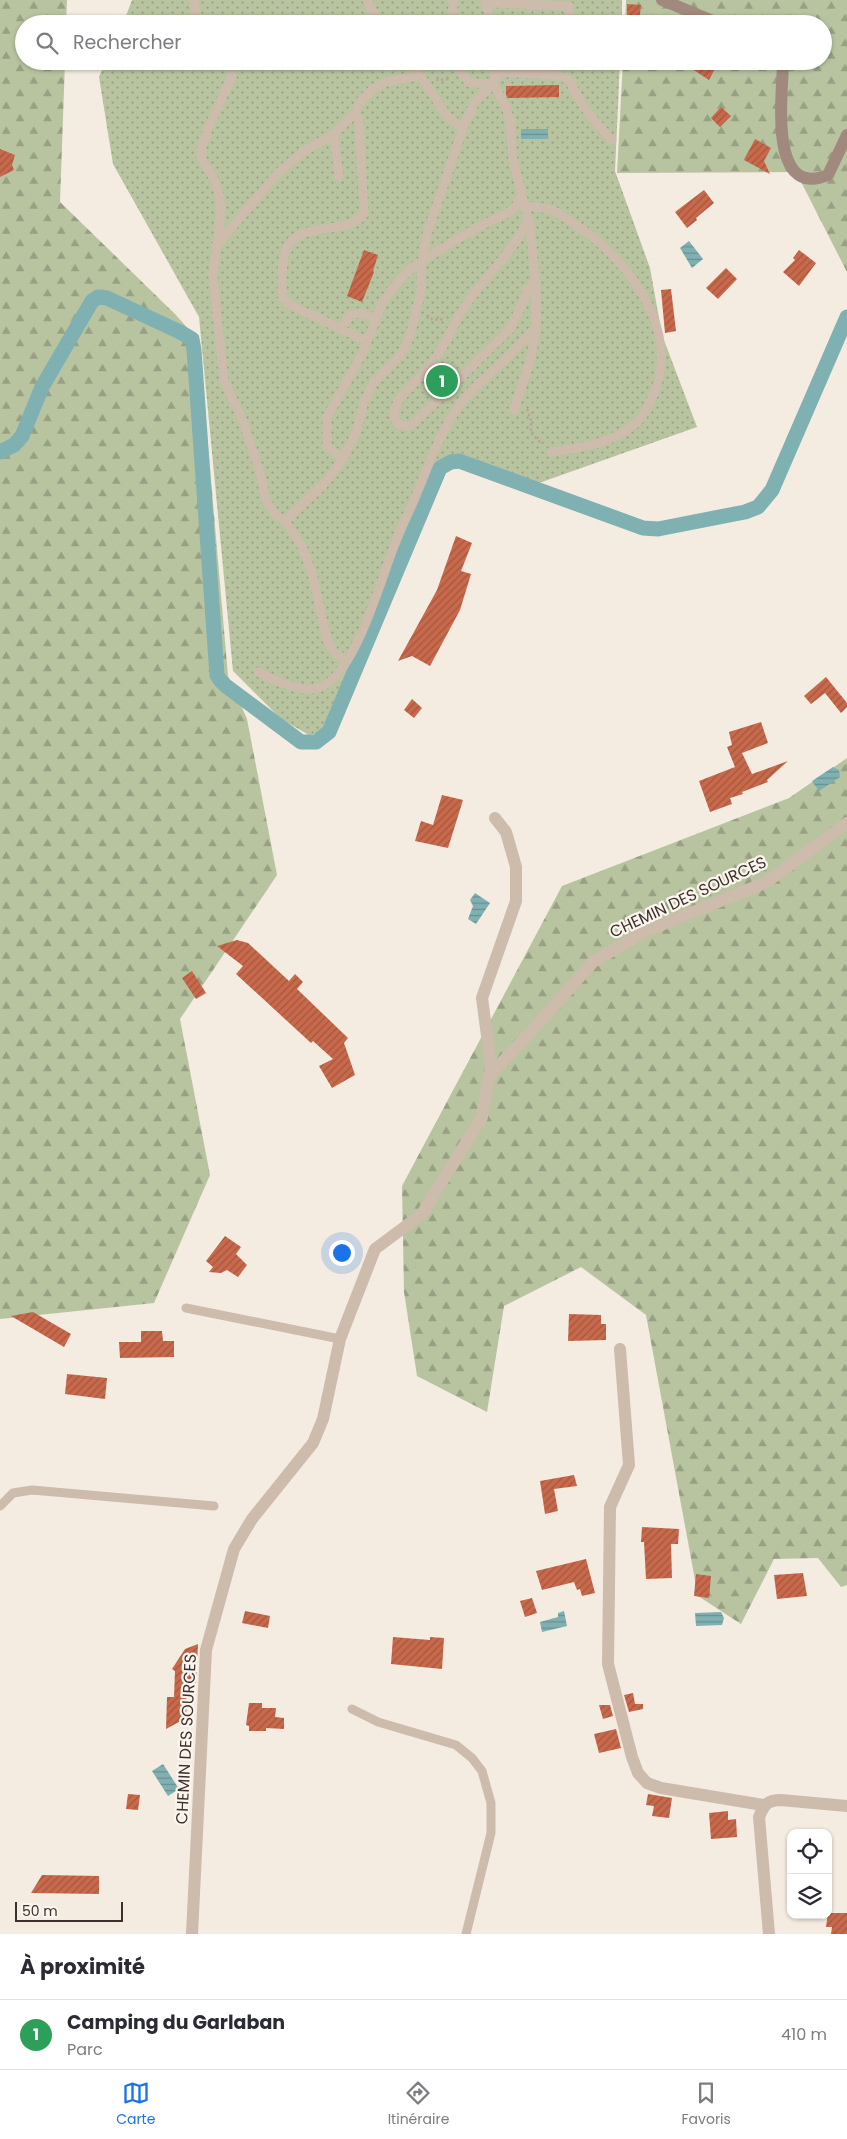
<!DOCTYPE html>
<html lang="fr">
<meta charset="utf-8">
<style>
:root{--surface:#fff;--page:#f2f2f3;--text:#2b2b33;--muted:#7c7c81;--line:#e1e1e2;--accent:#1a73e8}
body{margin:0;font-family:Poppins,sans-serif;background:var(--page);color:var(--text)}
.controls{position:absolute;right:15px;bottom:15px;display:grid;overflow:hidden;border-radius:10px;box-shadow:0 1px 4px #0004}
.controls button{width:45px;height:45px;display:grid;place-items:center;padding:0;border:0;border-bottom:1px solid var(--line);background:var(--surface);color:var(--text);font:25px sans-serif}
.scale{position:absolute;left:15px;bottom:12px;width:108px;box-sizing:border-box;padding-left:5px;border:2px solid #3b302b;border-top:0;font-size:14px;line-height:18px;white-space:nowrap;color:#3b302b;-webkit-text-stroke:4px #fbf5ee;paint-order:stroke}
.you{position:absolute;left:341px;top:1252px;width:18px;height:18px;margin:-12px;border:4px solid #fff;border-radius:50%;background:#1a73e8;box-shadow:0 0 0 8px #1a73e833}
.badge{display:grid;place-items:center;width:32px;height:32px;border-radius:50%;background:var(--accent);color:#fff;font-size:16px;font-weight:700}
.pin{position:absolute;translate:-50% -50%;border:2px solid #fff;box-shadow:0 1px 5px #0006}
.list{margin:0;padding:0;list-style:none}
h2{display:flex;justify-content:space-between;align-items:center;height:65px;margin:0;padding:0 20px;font-size:21px}
h2 small{font-size:16px;font-weight:400;color:var(--muted)}
.list li{display:grid;grid-template-columns:32px 1fr auto;gap:15px;align-items:center;box-sizing:border-box;height:70px;padding:0 20px;border-top:1px solid var(--line)}
.list b{display:block;font-size:19px;white-space:nowrap}
.list p{margin:0;font-size:16px;white-space:nowrap;color:var(--muted)}
.list em{font-size:16px;font-style:normal;color:var(--muted)}
.icon{flex:none;width:28px;height:28px;fill:none;stroke:currentColor;stroke-width:2;stroke-linecap:round;stroke-linejoin:round}
.map{position:relative;flex:none;width:847px;height:1934px;overflow:hidden}
.search{position:absolute;background:var(--surface);box-shadow:0 1px 4px #0004;left:15px;right:15px;top:15px;height:55px;display:flex;align-items:center;gap:12px;box-sizing:border-box;padding:0 18px;border-radius:28px;color:var(--muted);font-size:19px}
.sheet{height:135px;background:var(--surface)}
nav{display:flex;justify-content:space-around;align-items:center;box-sizing:border-box;height:70px;border-top:1px solid var(--line);background:var(--surface);font-size:14px;color:var(--muted)}
nav a{display:grid;justify-items:center;gap:2px}
nav .on{color:var(--accent)}
.map>svg:first-child{display:block}
.forest{fill:url(#forest-firs)}
.park{fill:url(#park-dots)}
.water{fill:url(#water-rules)}
.lines{fill:none;stroke-linecap:round;stroke-linejoin:round}
.canal{stroke:#7fb0b2;stroke-width:15}
.building{fill:url(#building-hatch)}
.path{stroke:#b9a596;stroke-width:2.5;stroke-dasharray:2.5 2.5;stroke-linecap:butt}
.lane{stroke:#cdbbac;stroke-width:9}
.street{stroke:#cdbbac;stroke-width:12}
.secondary{stroke:#a18a7d;stroke-width:12}
.labels{text-anchor:middle;dominant-baseline:central;stroke-width:4.5;stroke-linejoin:round;paint-order:stroke}
.street-label{font-size:16px;fill:#3b302b;stroke:#fbf5ee}
</style>
<div class="map">
<svg width="847" height="1934" viewBox="0 0 847 1934">
<defs>
<pattern id="forest-firs" width="22" height="20" patternUnits="userSpaceOnUse" patternTransform="scale(1.25)"><rect width="22" height="20" fill="#b8c4a0"/><path d="M5 1l3.5 6h-7zM16 11l3.5 6h-7z" fill="#97a083"/></pattern>
<pattern id="park-dots" width="8" height="8" patternUnits="userSpaceOnUse" patternTransform="scale(1.25)"><rect width="8" height="8" fill="#b8c4a0"/><path d="M2 2h.1M6 6h.1" fill="none" stroke="#97a083" stroke-width="1.8" stroke-linecap="round"/></pattern>
<pattern id="water-rules" width="6" height="5" patternUnits="userSpaceOnUse" patternTransform="scale(1.25)"><rect width="6" height="5" fill="#7fb0b2"/><path d="M0 2.5h6" fill="none" stroke="#699091"/></pattern>
<pattern id="building-hatch" width="6" height="6" patternUnits="userSpaceOnUse" patternTransform="scale(1.25)"><rect width="6" height="6" fill="#c8694b"/><path d="M-1 1l2-2M0 6l6-6M5 7l2-2" fill="none" stroke="#a4573f"/></pattern>
</defs>
<rect width="100%" height="100%" fill="#f4ebe1"/>
<path class="forest" d="M0 0H67L66 24H24V61H65L60 202 175 314 199 341 228 676 247 719 277 875 180 1019 210 1175 154 1303 0 1319Z
M626 0H847V272L796 172 617 173 623 61H823V24H625Z
M847 758V1585L841 1587 818 1558 774 1559 741 1624 698 1596 646 1315 581 1267 504 1306 487 1412 417 1376 404 1292 402 1186 562 886 789 798Z"/>
<path class="park" d="M132 0H622V24H123Z
M106 61H620L615 171 650 268 662 335 697 427 539 483 460 457H451L435 465 337 706 324 731 309 735 281 719 233 671 199 317 113 164 99 77Z"/>
<path class="water" d="M521 129H548V139H521Z
M689 241 703 259 692 268 680 248Z
M833 767 839 770 840 777 819 791 812 781Z
M475 893 490 903 476 924 468 919 473 906 470 900Z
M564 1611 567 1626 542 1632 540 1622 558 1617V1613Z
M721 1612 724 1618 722 1625 696 1626 695 1613Z
M163 1764 179 1789 168 1796 152 1771Z"/>
<g class="lines">
<path class="canal" d="M0 452 14 445 22 436 42 387 92 301 98 297 107 298 180 332 192 339 194 350 217 675 220 680 226 686 301 742H316L329 732 440 468 451 462 459 461 643 528 658 529 745 512 758 507 772 490 847 317"/>
</g>
<path class="building" d="M627 4 641 5 639 24H627Z
M680 61H719L709 80Z
M559 85V97L508 98 506 95V86Z
M721 107 731 116 720 127 711 118Z
M755 139 771 148 764 161 770 174 744 160Z
M0 149 15 155 12 165 14 170 0 177Z
M704 190 714 203 696 218 697 220 687 228 675 212Z
M364 250 378 255 373 271 374 272 362 302 347 296Z
M799 250 816 263 799 286 783 272 795 260 793 258Z
M726 268 737 279 718 299 706 288Z
M671 289 676 331 665 333 661 290Z
M456 536 472 543 461 571 471 574 460 610 430 666 412 656 398 661 437 590Z
M826 677 847 703V707L841 713 825 693 811 704 804 696Z
M412 699 422 708 414 718 404 710Z
M761 722 768 743 742 753 752 774 788 761 767 780 768 782 742 792 743 794 730 798 732 804 710 812 699 781 735 767 727 747 732 745 729 732Z
M442 795 463 800 448 848 415 841 421 821 433 825Z
M237 940 248 943 289 981 295 974 303 982 297 989 348 1038 344 1043 355 1075 332 1088 319 1066 333 1059 313 1041 311 1043 236 974 243 966 217 946Z
M192 971 206 993 196 999 182 978Z
M225 1236 241 1247 236 1254 247 1265 238 1277 227 1270 221 1273 209 1272 213 1267 206 1261Z
M33 1312 71 1334 64 1347 11 1316Z
M569 1314 601 1315V1324H606V1340L568 1341Z
M141 1331H162L163 1341H174V1357L120 1358 119 1342H141Z
M67 1374 107 1378 105 1399 65 1394Z
M574 1475 577 1486 554 1489 558 1511 545 1514 540 1481Z
M642 1527 679 1529 678 1544H671L672 1578 646 1579 644 1542H641Z
M586 1559 595 1593 582 1596 580 1589 577 1590 574 1582 542 1590 536 1571Z
M803 1573 807 1596 777 1599 774 1575Z
M696 1574 711 1576 709 1598 694 1596Z
M532 1598 537 1613 525 1617 520 1601Z
M245 1611 270 1616 268 1628 242 1623Z
M393 1637 430 1640V1637L444 1638 442 1669 391 1664Z
M198 1644 196 1684 187 1683 186 1722H179L166 1729 167 1697H174L175 1671 172 1669 185 1649Z
M633 1693 635 1704H643V1709L629 1712 624 1695Z
M249 1703H262V1708H276L275 1717 284 1718V1729L266 1728V1731H249V1726L246 1725Z
M599 1705H610L613 1716 603 1719Z
M616 1729 621 1748 599 1753 594 1734Z
M128 1794 140 1795 138 1810 126 1809Z
M648 1794 672 1798 669 1818 652 1816 654 1806 646 1805Z
M728 1811V1820L736 1819 737 1837 711 1839 709 1813Z
M42 1875 99 1876V1894L31 1893Z
M828 1913H847V1934H831L832 1927H826Z"/>
<g class="lines">
<path class="path" d="M436 80 451 79
M427 315 433 320 445 319
M527 409 531 420V433L540 442 544 443"/>
<path class="lane" d="M194 0 196 16 202 24
M367 0 379 24
M453 0V24
M485 0 492 24
M486 3 569 6 570 24
M231 61 232 76 208 129 201 150V157L214 179 219 194 221 210 213 275 224 381 243 421 260 472 266 501 276 515 285 521 302 546 313 577 327 640 334 652 347 661
M410 61 421 77
M458 61 459 71 470 83 493 84
M496 72 558 75 570 81C579 104 595 122 612 140
M493 84 506 107 510 121 513 160 530 226 536 289V328L531 358 514 410
M355 113 359 120 364 214C346 237 298 219 286 250 280 264 283 282 282 297L290 305 367 341
M334 134 339 177
M524 206C533 207 545 207 554 211 560 214 567 219 573 223 627 257 684 331 652 398 649 405 643 417 636 423 612 444 580 448 551 452
M528 220C513 252 487 275 467 303 453 323 446 346 430 366 422 377 400 394 396 406 391 419 398 430 412 425L510 329 523 302 527 291 535 281
M217 245 277 174 303 152 334 134 355 113 361 101 374 88 386 82 417 76 421 77 448 117 463 128
M342 328 350 315 358 313 377 318
M343 459 327 446V417L362 354 382 304 392 289 408 271 422 261 476 228 508 213 516 206 521 195
M285 521 323 485 343 459 357 430 363 405 373 383 401 355 410 336 421 291 422 261 427 234 463 128 475 102 493 84 495 78V61
M258 672C275 681 304 695 323 686 358 670 384 568 399 533 403 523 408 514 412 505 427 471 438 434 461 403 470 390 482 381 493 371 508 358 521 342 536 328
M186 1308 340 1339
M0 1506 13 1493 32 1490 214 1506
M352 1709 378 1722 456 1745 472 1758 482 1771 491 1803V1833L466 1934"/>
<path class="street" d="M490 1075 529 1034 593 962 644 932 767 882 847 823
M620 1349 629 1465 610 1507 608 1664 632 1757 638 1773 647 1783 661 1788 763 1805
M192 1934 206 1650 234 1549 252 1519 313 1443 323 1419 340 1339 375 1249 422 1214 482 1117 491 1066 482 998 516 901V867L506 832 495 818
M769 1934 759 1817C764 1805 767 1800 781 1800L847 1806"/>
<path class="secondary" d="M662 0 720 24
M783 61C783 92 767 200 828 175L847 135"/>
</g>
<g class="labels">
<g class="street-label">
<text transform="translate(688 897) rotate(-25)">CHEMIN DES SOURCES</text>
<text transform="translate(186 1739) rotate(-87)">CHEMIN DES SOURCES</text>
</g>
</g>
</svg>
<div class="controls">
<button><svg class="icon" aria-label="locate" viewBox="0 0 24 24"><circle cx="12" cy="12" r="6"/><path d="M12 2v4M12 18v4M2 12h4M18 12h4"/></svg></button>
<button><svg class="icon" aria-label="layers" viewBox="0 0 24 24"><path d="M12 4l9 5-9 5-9-5zM3 14l9 5 9-5"/></svg></button>
</div>
<div class="scale">50 m</div>
<div class="you"></div>
<div class="pin badge" style="left:442px;top:381px;background:#2e9e5b">1</div>
<div class="search"><svg class="icon" aria-label="search" viewBox="0 0 24 24"><circle cx="10" cy="10" r="6"/><path d="M15 15l6 6"/></svg>Rechercher</div>
</div>
<section class="sheet">
<h2>À proximité<small></small></h2>
<ul class="list">
<li><span class="badge" style="background:#2e9e5b">1</span><div><b>Camping du Garlaban</b><p>Parc</p></div><em>410 m</em></li>
</ul>
</section>
<nav>
<a class="on"><svg class="icon" aria-label="map" viewBox="0 0 24 24"><path d="M3 6l6-2 6 2 6-2v14l-6 2-6-2-6 2zM9 4v14M15 6v14"/></svg>Carte</a>
<a><svg class="icon" aria-label="directions" viewBox="0 0 24 24"><path d="M12 3l9 9-9 9-9-9zM9 14v-3h6M13 9l2 2-2 2"/></svg>Itinéraire</a>
<a><svg class="icon" aria-label="saved" viewBox="0 0 24 24"><path d="M7 4h10v16l-5-4-5 4z"/></svg>Favoris</a>
</nav>
